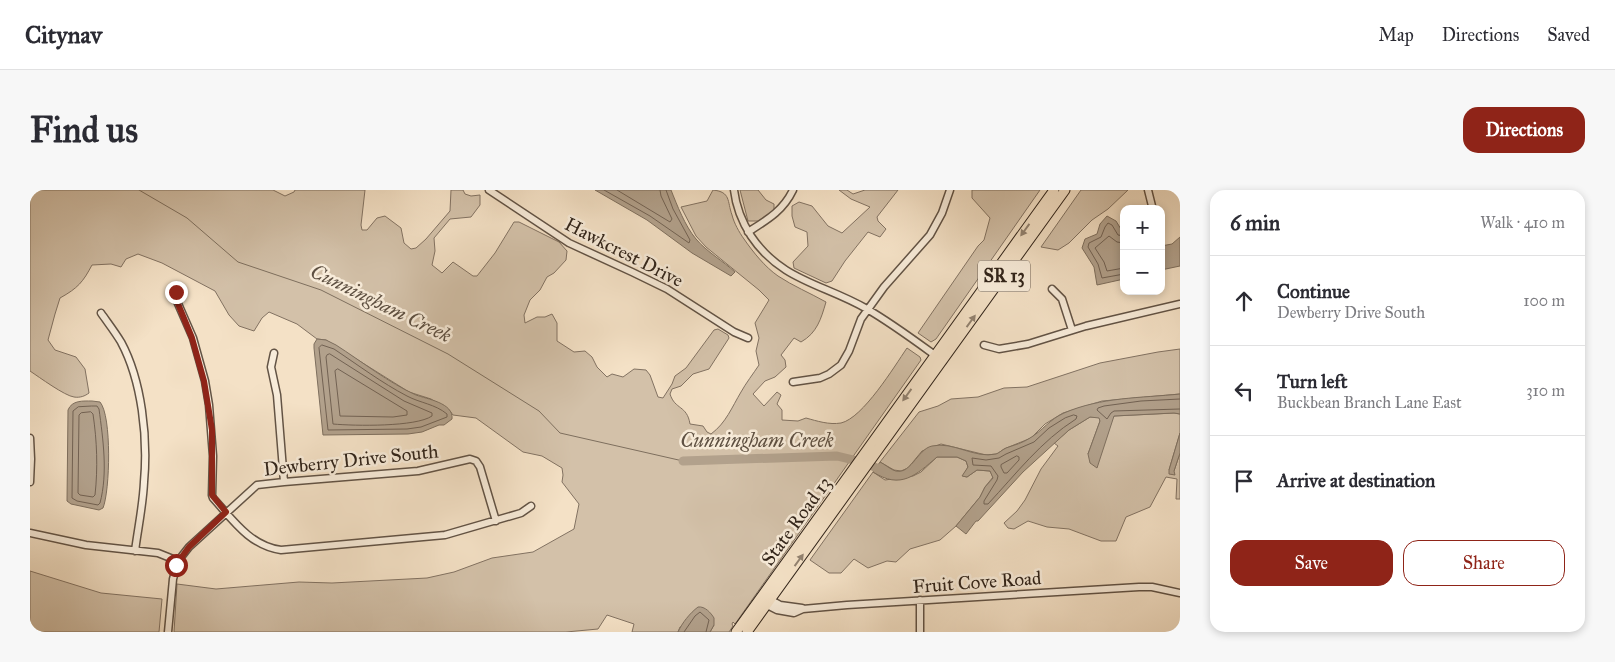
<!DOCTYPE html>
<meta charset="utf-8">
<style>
:root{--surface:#fff;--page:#f7f7f7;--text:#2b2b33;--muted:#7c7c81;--line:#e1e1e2;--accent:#8f2418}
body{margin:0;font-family:"IM FELL Great Primer",serif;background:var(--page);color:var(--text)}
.controls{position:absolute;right:15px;top:15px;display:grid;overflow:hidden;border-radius:10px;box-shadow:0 2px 8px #0003}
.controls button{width:45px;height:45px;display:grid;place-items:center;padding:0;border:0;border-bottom:1px solid var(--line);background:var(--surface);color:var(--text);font:25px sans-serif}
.stop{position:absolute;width:15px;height:15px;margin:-11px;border:4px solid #8f2418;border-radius:50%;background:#fff}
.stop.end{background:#8f2418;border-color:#fff;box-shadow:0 1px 5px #0008}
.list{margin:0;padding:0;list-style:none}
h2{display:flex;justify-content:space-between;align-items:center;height:65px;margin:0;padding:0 20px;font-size:21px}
h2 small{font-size:16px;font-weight:400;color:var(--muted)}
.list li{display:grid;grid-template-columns:32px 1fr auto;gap:15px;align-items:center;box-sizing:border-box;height:90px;padding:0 20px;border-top:1px solid var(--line)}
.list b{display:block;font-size:19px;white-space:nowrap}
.list p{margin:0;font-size:16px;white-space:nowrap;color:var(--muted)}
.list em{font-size:16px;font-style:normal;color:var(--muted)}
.actions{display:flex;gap:10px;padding:15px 20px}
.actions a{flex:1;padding:11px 0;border:1px solid var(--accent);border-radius:15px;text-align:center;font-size:18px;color:var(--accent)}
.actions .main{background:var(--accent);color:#fff}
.icon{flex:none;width:28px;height:28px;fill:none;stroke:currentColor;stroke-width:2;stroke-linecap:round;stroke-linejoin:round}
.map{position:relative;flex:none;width:1150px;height:442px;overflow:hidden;border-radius:15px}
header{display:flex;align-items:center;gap:30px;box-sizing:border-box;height:70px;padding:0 25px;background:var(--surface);border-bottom:1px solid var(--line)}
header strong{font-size:24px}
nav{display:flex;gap:28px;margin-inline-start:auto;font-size:18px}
.intro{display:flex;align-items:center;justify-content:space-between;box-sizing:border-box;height:120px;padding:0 30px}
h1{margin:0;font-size:35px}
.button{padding:12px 22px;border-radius:15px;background:var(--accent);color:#fff;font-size:18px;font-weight:700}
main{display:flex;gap:30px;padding:0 30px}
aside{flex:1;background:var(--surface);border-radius:15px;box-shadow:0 2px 8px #0003}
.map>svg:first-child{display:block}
.green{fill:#d3c1a9;stroke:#827262}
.water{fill:#b2a18c;stroke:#7e6f5e}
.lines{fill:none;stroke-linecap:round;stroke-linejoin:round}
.shore{stroke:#726253;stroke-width:1}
.stream{stroke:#7e6f5e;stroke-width:1}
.river{stroke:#b2a18c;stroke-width:9}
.minor-casing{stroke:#625345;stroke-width:9}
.major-casing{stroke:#31241a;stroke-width:11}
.minor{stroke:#f8ecda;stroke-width:6}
.major{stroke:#f4e1c6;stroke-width:9}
.oneway{fill:#928270}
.route{stroke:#8f2418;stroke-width:6}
.labels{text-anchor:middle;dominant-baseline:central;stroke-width:5;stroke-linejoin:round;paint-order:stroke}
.shield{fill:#f8ecda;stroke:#6d6054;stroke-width:1}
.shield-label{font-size:18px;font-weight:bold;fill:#31241a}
.street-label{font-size:19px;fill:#31241a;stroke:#f8ecda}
.water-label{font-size:20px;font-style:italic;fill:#5e5042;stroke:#f8ecda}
</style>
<header>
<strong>Citynav</strong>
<nav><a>Map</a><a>Directions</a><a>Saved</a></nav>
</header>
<div class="intro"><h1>Find us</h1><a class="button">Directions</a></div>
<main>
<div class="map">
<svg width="1150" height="442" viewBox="0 0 1150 442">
<rect width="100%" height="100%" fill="#f4e1c6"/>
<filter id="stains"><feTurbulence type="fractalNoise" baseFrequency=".004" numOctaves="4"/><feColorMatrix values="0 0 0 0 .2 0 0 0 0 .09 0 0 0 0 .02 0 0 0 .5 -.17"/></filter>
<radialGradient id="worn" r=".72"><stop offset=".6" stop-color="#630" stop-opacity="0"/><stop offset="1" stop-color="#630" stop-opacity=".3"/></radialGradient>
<path class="green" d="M0 0H243L255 6 264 2 265 0H335L331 35 332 40H337L347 28 355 26 371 38 374 53 381 59 386 58 396 49 420 21 421 0H433L435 4 441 6 450 5V15L441 27 420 29 404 48 405 61 402 75 412 83 423 72 443 86H447L465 63 484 32H489L529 52 537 61 536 70 524 83 517 87 510 100 500 110 494 125 495 133 507 127H515L522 124 527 133V151L544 162 555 161 562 167 567 177 577 187 582 184 593 187 604 179 616 180 620 185 628 207 633 208 642 194 645 186 656 178 684 140 688 139 698 145 699 148 679 179 663 184 651 196 642 199 640 204C645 220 657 215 660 234L673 236 677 242 681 244C696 233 702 217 711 202 716 193 723 184 729 175L726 161 729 148 725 133 739 110 729 100 676 57 666 46 651 17 677 11 683 0C701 2 697 11 702 25 704 33 709 42 714 49 723 62 735 77 748 86 763 96 780 103 796 112 791 129 787 143 771 152L764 148 751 165 755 170 756 177 745 187 735 191 723 204 734 216 747 202 751 205 747 214 752 220V230L768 231 776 228C787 231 799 235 811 233 833 228 864 177 877 158L890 167 891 170 705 434 703 432 702 434 703 436 699 442H680L684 435 650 437 648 442H602L604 434 577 425 568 439 536 442H144L147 394 186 399 269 392 302 393 397 388 424 382 462 368 503 362 544 339 549 314 532 292 533 285 532 278 512 266 493 262 446 228 423 225 420 221 401 209 379 202 296 150 287 149 267 134 239 122 232 128 224 141 209 136 199 125 185 101 132 73 108 64 96 69 91 77 81 74 62 75C53 92 48 98 30 108L25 124 18 150 25 160 46 167 55 179 59 203C55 206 50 208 44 207 35 206 9 187 0 181Z
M710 0H728L736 10 744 14V21L728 31H718Z
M809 0H817L823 4 835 0H868L847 27 848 31 856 39 850 47 838 42 815 71 802 91 796 93 764 78 763 72 778 56 777 42 765 37 762 26V16L769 12 782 16 798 36 812 43 840 17 821 9Z
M942 0H1010L906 149 901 152 888 143 948 56 954 50 960 28 942 8Z
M1051 0H1098L1078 19 1062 30 1039 53 1028 60 1011 57Z
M1150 159V204L1072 211 1033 223 1015 234 1001 248 974 259 967 264 956 265 911 254 892 261 878 278 871 281 864 280 850 272 889 222 908 216 921 209 948 207 974 198 997 197 1070 173 1128 162Z
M1144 223 1150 224V243L1139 280 1144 281 1150 263V309H1146L1147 289 1136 287 1120 317 1096 327 1086 351H1071L1039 339 1017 337 998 331 984 339 978 338 974 333 987 321 995 310 1011 279 1028 256 1024 253 1039 240 1060 227H1069L1070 231 1058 264 1084 226Z
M907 267H927L936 271 938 277 933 286 937 287 947 280 960 281 963 287 955 297 950 307 926 336 910 350 880 359 866 372 857 371 838 378 824 369 811 383H799L780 370 843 282 855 290 883 286 891 282Z
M0 381 71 403 132 409 129 442H0Z"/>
<path class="water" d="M565 0H641C647 15 655 36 666 49 677 62 693 71 705 82L701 86 662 63 617 30Z
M1077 26 1086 31 1094 44V89L1067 95 1064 77 1052 58 1055 49 1067 44 1070 34Z
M1150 47V76L1131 80V56L1142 54Z
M287 149 296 150 306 155C331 171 359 193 386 205 397 209 424 213 422 229L414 235H409L392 242 378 244 293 245 284 158V154Z
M1150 204V224L1144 223 1084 226 1067 278 1060 273 1058 264 1070 231 1069 228 1060 227 1039 240 993 282 948 331H946L936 344 926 336 950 307 955 297 963 288 960 281 947 280 937 287 932 286 938 277 936 271 927 267H907C886 285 871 300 843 282L850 272C854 274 859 278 863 280 880 288 887 259 902 256 923 251 945 269 966 264 969 263 972 260 976 258 984 255 993 253 1000 248 1012 241 1020 229 1034 223 1071 207 1111 208 1150 204Z
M62 211 70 212C82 226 80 301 73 318L69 320 41 314 37 311 38 220C42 210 53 211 62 211Z
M1150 243V263L1144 281 1145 285 1139 284V280Z
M668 417C675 416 681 423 684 428V435L680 442H648C652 433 660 423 668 417Z"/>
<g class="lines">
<path class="shore" d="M574 0 620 26 659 53 660 50 643 19 636 0
M587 0 640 32 642 29 631 6 630 0
M1094 46 1088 45 1082 35 1078 33 1075 37 1071 47 1059 53 1058 57 1068 74 1072 88 1094 84
M1094 53 1087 52 1079 46 1065 58 1074 72 1077 81 1094 78
M292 155 304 159C328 175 352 193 377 206 390 213 405 214 417 224V227L391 237 377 239 298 240 289 158Z
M300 164 374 211 402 223V226C386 237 325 236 303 234L296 167 297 165Z
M308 179 377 221V225L363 227 310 226 305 181Z
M1150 209 1111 211 1074 216 1068 218 1067 220 1077 229 1081 223 1084 221 1150 219
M62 216H67L69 219C73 249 78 283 70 313L68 315 47 311 42 308 43 221 48 217Z
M61 222 63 224C67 251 68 278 65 305L63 307 50 305 48 303 49 225 51 223Z
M1044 225 1047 226 1046 229C1011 251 986 284 958 314H954V311L967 290 968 286 961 276 943 275 942 268 956 270 969 268 976 264 1004 252 1019 238 1035 228Z
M987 266 989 267V270L977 283H974L971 277V275Z
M654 442 665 426 670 422 679 430 676 442"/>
<path class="stream" d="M109 0 157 28 208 72 291 100 418 164 509 221 530 243 653 271"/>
<path class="river" d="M653 271 807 266 836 273 855 282"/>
<defs>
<path id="minor" d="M459 0 539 53 602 82 637 99 704 142 718 148
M704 0C706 17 712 32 721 46 751 91 794 94 837 119 863 134 888 153 913 171
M1118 0 1122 16
M718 42C737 30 753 21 763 0
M147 96 146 102V109L163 148 175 191 179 215 183 266 182 305 183 308C202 329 220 356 251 360L415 345 491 323 501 316
M1022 99 1032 109 1042 140
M71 123C78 133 85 142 91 152 112 191 118 248 114 292 113 315 108 338 105 361
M954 155 969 159 998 154 1056 136 1150 114
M244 163 241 177 247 205 254 292
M763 192 790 188 799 184 811 175 819 161 831 129 854 97 900 45 912 23 920 0
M0 248 1 269 0 292
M0 343 56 355 128 363 148 371
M737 408 750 415 772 418
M890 410V442
M733 413 747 420 764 423 773 419 817 415 1109 397H1122L1150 403
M138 442 143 389 148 371 159 357 227 295 254 292 388 281 440 269 446 271 450 277 466 331"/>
<path id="major" d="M706 442 1024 0
M717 442 1035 0"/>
</defs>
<use href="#minor" class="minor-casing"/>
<use href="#major" class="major-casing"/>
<use href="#minor" class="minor"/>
<use href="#major" class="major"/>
</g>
<defs><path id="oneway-solid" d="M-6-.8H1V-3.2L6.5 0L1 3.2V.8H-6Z" transform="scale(1.25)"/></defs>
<g class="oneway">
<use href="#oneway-solid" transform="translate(995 40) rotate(126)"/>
<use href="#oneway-solid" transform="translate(941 131) rotate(-54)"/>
<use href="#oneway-solid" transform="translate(877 205) rotate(126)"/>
<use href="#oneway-solid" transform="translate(769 370) rotate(-54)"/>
</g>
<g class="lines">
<path class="route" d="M146 102V109L162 148 174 191 182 240V305L196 322 159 357 146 375"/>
</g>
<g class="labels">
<rect class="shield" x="948" y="70.5" width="52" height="31" rx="4"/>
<g class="shield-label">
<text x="974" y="86">SR 13</text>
</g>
<g class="street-label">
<text transform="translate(594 62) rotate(27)">Hawkcrest Drive</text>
<text transform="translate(321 270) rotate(-6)">Dewberry Drive South</text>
<text transform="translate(766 331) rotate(-54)">State Road 13</text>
<text transform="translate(947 392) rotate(-4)">Fruit Cove Road</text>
</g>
<g class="water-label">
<text transform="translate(351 113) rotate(26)">Cunningham Creek</text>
<text x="727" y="250">Cunningham Creek</text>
</g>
</g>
<rect width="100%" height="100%" filter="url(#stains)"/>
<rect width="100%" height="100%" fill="url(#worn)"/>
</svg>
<div class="controls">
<button>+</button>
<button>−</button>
</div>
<div class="stop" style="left:146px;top:375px"></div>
<div class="stop end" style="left:146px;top:102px"></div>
</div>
<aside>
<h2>6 min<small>Walk · 410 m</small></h2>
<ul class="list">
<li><svg class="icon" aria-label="ahead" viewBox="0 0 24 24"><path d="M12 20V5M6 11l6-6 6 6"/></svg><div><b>Continue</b><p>Dewberry Drive South</p></div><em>100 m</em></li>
<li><svg class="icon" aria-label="left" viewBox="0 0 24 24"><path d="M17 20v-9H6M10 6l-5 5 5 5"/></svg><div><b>Turn left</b><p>Buckbean Branch Lane East</p></div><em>310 m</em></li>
<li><svg class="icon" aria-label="arrive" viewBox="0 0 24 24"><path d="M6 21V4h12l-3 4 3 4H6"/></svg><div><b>Arrive at destination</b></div></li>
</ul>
<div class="actions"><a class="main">Save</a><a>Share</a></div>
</aside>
</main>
